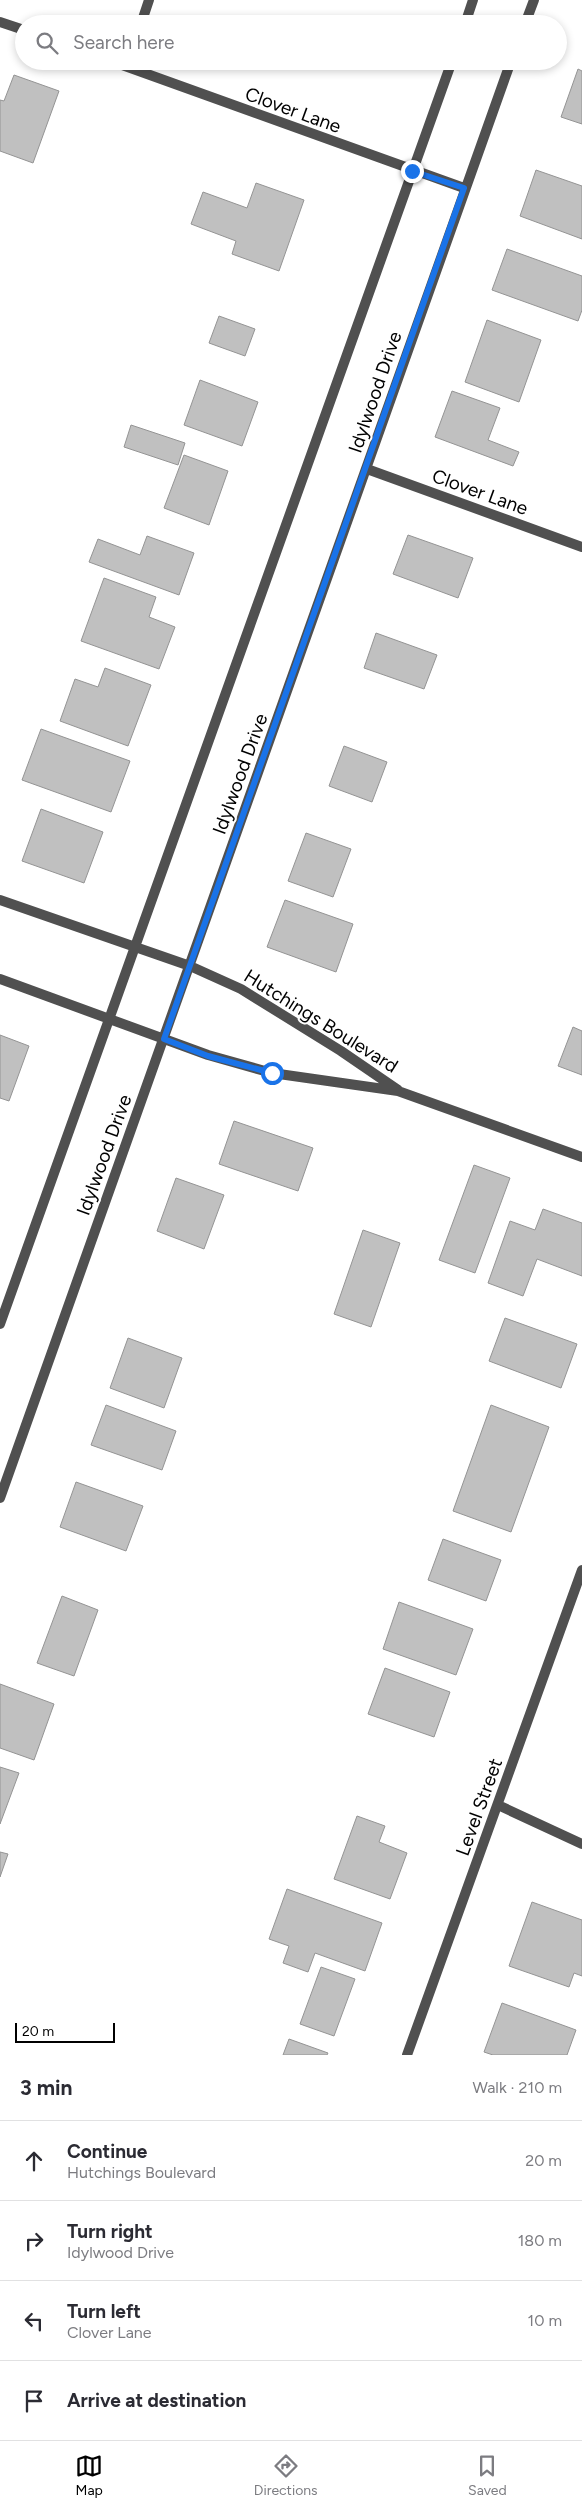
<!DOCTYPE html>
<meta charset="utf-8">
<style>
:root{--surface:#fff;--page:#f7f7f7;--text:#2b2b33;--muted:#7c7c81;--line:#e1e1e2;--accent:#000}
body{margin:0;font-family:Figtree,sans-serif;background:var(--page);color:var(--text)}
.scale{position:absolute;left:15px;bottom:12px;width:100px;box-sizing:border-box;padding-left:5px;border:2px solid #000;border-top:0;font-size:14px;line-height:18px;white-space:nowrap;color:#000;-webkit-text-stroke:4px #fff;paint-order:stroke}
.stop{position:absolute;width:15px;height:15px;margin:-11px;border:4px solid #1a73e8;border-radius:50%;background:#fff}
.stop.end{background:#1a73e8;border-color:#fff;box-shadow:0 1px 5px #0008}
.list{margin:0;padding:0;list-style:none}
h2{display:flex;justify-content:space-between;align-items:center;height:65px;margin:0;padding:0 20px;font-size:21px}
h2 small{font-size:16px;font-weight:400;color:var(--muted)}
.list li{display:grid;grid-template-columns:32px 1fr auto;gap:15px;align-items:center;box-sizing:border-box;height:80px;padding:0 20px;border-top:1px solid var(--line)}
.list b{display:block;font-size:19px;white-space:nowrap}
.list p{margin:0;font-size:16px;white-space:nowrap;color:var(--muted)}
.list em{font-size:16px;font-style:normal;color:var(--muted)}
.icon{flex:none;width:28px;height:28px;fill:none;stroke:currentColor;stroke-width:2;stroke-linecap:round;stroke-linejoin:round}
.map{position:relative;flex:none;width:582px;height:2055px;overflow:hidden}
.search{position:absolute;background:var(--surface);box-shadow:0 2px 8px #0003;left:15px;right:15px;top:15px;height:55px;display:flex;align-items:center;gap:12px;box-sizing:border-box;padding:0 18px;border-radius:28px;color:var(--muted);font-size:19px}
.sheet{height:385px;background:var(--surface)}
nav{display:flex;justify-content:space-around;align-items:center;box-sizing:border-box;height:70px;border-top:1px solid var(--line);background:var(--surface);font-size:14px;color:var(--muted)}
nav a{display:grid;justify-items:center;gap:2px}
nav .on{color:var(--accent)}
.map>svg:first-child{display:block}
.building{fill:#c0c0c0;stroke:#949494}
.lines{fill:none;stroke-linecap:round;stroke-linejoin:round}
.street{stroke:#505050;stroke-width:10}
.route{stroke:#1a73e8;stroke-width:6}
.labels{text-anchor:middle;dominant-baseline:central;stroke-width:4;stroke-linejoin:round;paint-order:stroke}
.street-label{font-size:19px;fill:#000;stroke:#fff}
</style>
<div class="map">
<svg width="582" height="2055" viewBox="0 0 582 2055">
<rect width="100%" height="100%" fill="#fff"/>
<path class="building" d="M578 69 582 71V124L561 117Z
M14 75 59 91 33 163 0 151V100L4 101Z
M536 170 582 186V239L520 216Z
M256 183 304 200 279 271 232 254 236 241 191 224 203 192 247 208Z
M507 249 582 276V310L578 321 492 290Z
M219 316 255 329 245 356 209 343Z
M487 320 541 340 519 402 465 382Z
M200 380 258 402 242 446 184 425Z
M452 391 500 408 488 440 519 452 513 466 435 437Z
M131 425 185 443 178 465 124 447Z
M184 455 228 471 209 525 164 508Z
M408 535 473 558 458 598 393 574Z
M147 536 194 553 179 595 89 562 98 539 140 555Z
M104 578 156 597 149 617 175 627 159 669 81 641Z
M376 633 437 655 424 689 364 668Z
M105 668 151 685 128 746 60 721 75 679 98 687Z
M41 729 130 761 111 812 22 780Z
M344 746 387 762 372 802 329 786Z
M41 809 103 832 84 883 22 861Z
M306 833 351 849 333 897 288 881Z
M285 900 353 924 336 972 267 947Z
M573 1027 582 1031V1075L558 1066Z
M0 1035 29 1046 9 1101 0 1098Z
M234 1121 313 1148 298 1191 219 1164Z
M474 1165 510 1178 475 1273 439 1260Z
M176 1178 224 1195 204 1249 157 1231Z
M543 1209 582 1223V1276L537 1259 523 1296 488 1283 510 1221 535 1230Z
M363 1230 400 1243 371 1327 334 1314Z
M505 1318 577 1344 561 1388 489 1361Z
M128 1338 182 1358 164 1408 110 1388Z
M106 1405 176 1431 162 1470 91 1445Z
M491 1405 549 1427 511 1532 453 1511Z
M76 1482 143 1506 126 1551 60 1527Z
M443 1539 501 1560 486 1601 428 1580Z
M62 1596 98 1610 74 1676 37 1663Z
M399 1602 473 1629 456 1675 383 1649Z
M385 1668 450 1692 434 1737 368 1714Z
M0 1684 54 1704 34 1760 0 1748Z
M0 1767 19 1773 0 1824Z
M357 1816 385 1826 379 1842 407 1853 390 1899 334 1879Z
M0 1852 8 1854 0 1877Z
M287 1889 382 1923 365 1971 315 1953 308 1972 283 1963 289 1946 269 1939Z
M532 1902 582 1920V1976L574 1973 569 1987 509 1966Z
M321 1967 355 1979 334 2036 300 2024Z
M502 2003 576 2030 567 2055H493L484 2052Z
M289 2039 328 2053 327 2055H283Z"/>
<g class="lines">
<path class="street" d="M0 22 24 30
M141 24 149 0
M465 24 473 0
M525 24 534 0
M111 61 464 188
M367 469 582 547
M0 900 190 966 241 989 341 1051 398 1090
M0 979 208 1055 272 1073 398 1091 582 1157
M0 1324 452 61
M0 1498 511 61
M498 1805 582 1844
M407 2055 582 1570"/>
</g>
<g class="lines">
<path class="route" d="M272 1073 208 1056 164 1039 464 188 412 171"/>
</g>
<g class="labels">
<g class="street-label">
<text transform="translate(293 110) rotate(20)">Clover Lane</text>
<text transform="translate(375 392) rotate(-71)">Idylwood Drive</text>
<text transform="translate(480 492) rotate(20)">Clover Lane</text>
<text transform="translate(240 774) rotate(-70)">Idylwood Drive</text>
<text transform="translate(321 1021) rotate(32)">Hutchings Boulevard</text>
<text transform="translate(104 1155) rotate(-70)">Idylwood Drive</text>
<text transform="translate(479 1807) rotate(-70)">Level Street</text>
</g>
</g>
</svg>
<div class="scale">20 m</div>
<div class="stop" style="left:272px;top:1073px"></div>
<div class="stop end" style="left:412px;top:171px"></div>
<div class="search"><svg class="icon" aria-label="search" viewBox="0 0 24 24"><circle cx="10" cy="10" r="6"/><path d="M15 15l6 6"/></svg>Search here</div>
</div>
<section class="sheet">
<h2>3 min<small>Walk · 210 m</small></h2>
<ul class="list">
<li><svg class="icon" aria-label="ahead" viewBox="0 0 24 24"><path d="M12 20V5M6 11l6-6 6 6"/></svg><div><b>Continue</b><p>Hutchings Boulevard</p></div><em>20 m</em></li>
<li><svg class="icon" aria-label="right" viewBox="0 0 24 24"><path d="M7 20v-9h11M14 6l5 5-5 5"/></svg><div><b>Turn right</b><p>Idylwood Drive</p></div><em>180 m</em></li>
<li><svg class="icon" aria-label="left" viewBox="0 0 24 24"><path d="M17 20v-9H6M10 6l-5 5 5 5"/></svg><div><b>Turn left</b><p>Clover Lane</p></div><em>10 m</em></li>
<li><svg class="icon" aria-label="arrive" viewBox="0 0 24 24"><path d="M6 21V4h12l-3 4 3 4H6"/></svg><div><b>Arrive at destination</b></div></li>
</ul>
</section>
<nav>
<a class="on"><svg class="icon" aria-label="map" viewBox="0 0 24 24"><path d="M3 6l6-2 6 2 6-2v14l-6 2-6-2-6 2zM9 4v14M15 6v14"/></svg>Map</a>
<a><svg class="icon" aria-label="directions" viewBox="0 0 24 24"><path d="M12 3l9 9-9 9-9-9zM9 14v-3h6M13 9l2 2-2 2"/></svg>Directions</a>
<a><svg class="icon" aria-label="saved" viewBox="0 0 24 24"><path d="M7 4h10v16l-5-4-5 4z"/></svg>Saved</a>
</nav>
